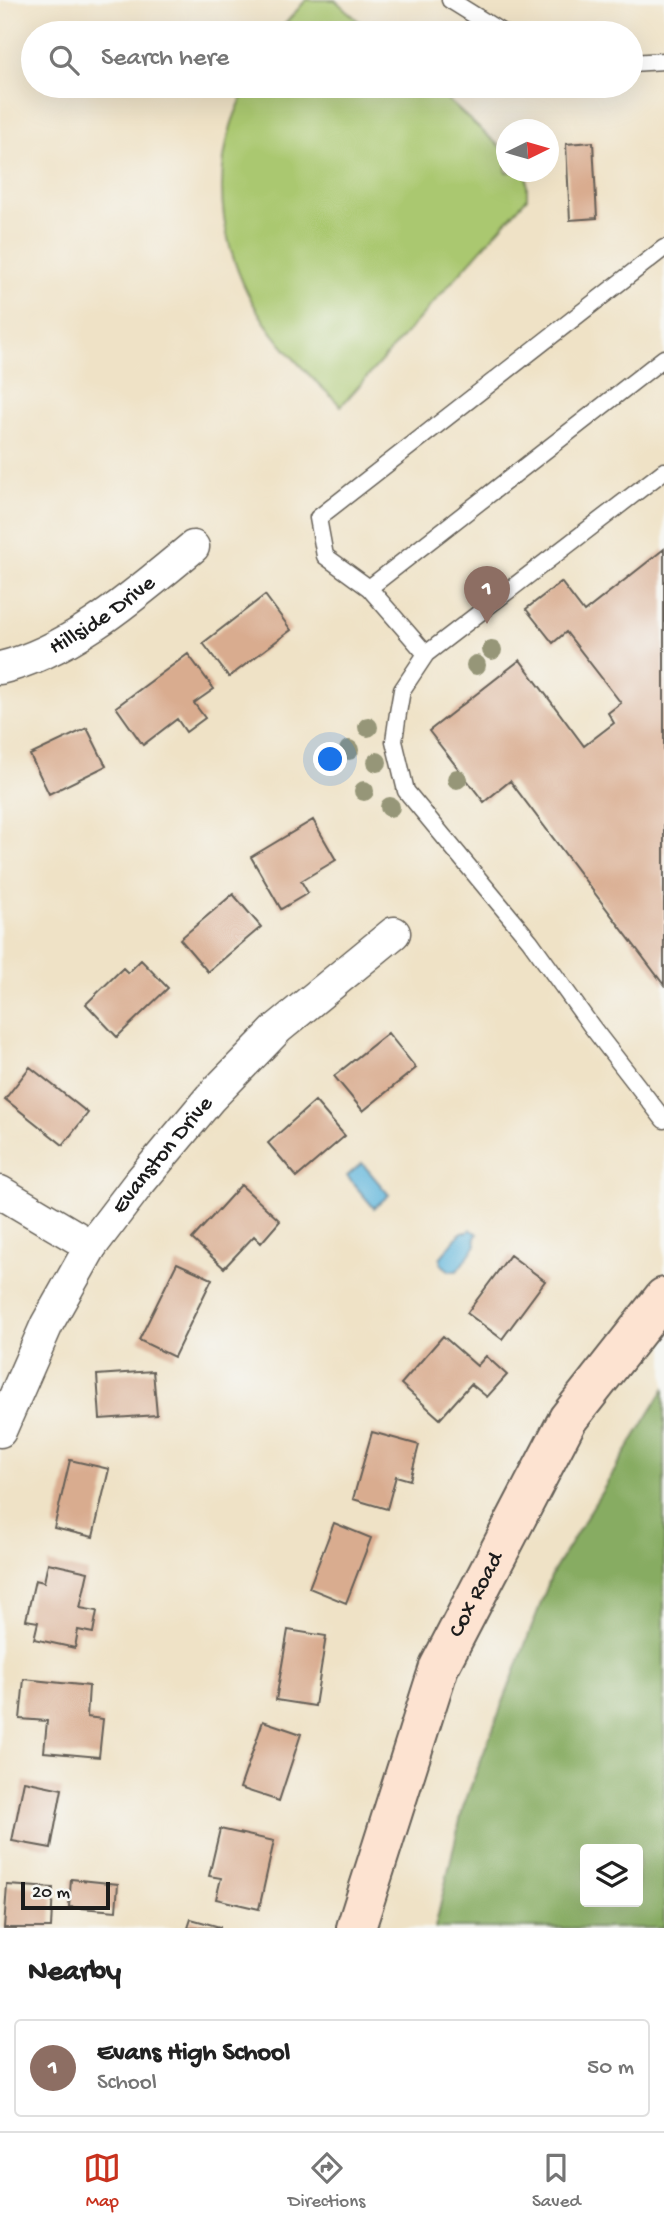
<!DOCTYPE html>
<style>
:root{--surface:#fff;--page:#f2f2f2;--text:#222;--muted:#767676;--line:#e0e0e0;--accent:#c8321e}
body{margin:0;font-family:"Gochi Hand",sans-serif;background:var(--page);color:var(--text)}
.controls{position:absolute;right:21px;bottom:21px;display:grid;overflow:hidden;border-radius:7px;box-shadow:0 7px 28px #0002}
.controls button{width:63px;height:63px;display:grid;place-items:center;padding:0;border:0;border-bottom:2px solid var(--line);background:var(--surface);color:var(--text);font:35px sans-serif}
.compass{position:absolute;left:496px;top:119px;width:63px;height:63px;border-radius:50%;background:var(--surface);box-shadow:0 7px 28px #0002;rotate:85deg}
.scale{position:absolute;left:21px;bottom:18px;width:89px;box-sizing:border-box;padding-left:7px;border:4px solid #1c1c1c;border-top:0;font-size:19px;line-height:24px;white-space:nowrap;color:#1c1c1c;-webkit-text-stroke:5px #f6f6f2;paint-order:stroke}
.you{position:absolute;left:331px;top:760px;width:24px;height:24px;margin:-18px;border:5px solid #fff;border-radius:50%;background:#1a73e8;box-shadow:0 0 0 10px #1a73e833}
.badge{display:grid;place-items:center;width:46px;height:46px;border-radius:50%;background:var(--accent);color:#fff;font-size:23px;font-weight:700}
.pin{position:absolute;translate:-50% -58px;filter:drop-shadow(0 2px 4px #0008)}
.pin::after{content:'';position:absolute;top:37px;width:24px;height:21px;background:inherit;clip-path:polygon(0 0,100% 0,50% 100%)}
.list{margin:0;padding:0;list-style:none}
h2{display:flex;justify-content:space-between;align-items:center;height:91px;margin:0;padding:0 28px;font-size:30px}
h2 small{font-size:23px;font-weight:400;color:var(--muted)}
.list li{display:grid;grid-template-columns:46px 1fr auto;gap:21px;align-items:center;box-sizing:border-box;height:98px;margin:0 14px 14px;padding:0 14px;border:2px solid var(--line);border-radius:7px}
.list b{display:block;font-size:26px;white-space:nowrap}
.list p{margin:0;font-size:23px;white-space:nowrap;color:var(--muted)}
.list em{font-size:23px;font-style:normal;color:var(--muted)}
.icon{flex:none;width:38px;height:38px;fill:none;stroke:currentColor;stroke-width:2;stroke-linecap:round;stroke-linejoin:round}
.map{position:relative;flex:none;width:664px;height:1928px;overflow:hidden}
.search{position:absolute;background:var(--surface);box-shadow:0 7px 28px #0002;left:21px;right:21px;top:21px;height:77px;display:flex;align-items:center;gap:18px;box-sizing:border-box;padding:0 24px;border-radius:38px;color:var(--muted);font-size:26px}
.sheet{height:203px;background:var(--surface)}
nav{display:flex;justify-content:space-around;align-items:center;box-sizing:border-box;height:98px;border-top:2px solid var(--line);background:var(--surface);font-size:19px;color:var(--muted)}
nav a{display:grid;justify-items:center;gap:4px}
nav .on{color:var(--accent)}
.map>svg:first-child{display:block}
.green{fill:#aac870;stroke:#637246;stroke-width:2}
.forest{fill:#87ac62;stroke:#52643f;stroke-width:2;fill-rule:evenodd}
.water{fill:#5fb5db;stroke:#3e687c;stroke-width:2}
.building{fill:#d9ac8f}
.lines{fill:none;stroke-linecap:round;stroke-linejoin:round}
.lane-casing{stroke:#666158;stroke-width:19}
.street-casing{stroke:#666158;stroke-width:35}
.secondary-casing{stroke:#666158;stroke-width:42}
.lane{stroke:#fff;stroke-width:16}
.street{stroke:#fff;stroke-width:32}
.secondary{stroke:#fde3d1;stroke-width:38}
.tree{fill:#969678}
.labels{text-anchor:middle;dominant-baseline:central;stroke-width:6;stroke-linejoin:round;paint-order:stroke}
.street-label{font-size:23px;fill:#1c1c1c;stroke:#f6f6f2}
</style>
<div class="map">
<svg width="664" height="1928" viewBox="0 0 664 1928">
<rect width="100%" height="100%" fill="#f6f6f2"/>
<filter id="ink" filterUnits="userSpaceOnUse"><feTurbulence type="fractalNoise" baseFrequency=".0143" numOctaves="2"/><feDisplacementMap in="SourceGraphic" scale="14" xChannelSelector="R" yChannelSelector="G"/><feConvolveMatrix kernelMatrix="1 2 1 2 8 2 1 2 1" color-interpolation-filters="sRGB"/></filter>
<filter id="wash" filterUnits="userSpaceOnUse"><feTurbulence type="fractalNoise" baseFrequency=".00686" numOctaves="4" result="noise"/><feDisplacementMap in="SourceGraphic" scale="28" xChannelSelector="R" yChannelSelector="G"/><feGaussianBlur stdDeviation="1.57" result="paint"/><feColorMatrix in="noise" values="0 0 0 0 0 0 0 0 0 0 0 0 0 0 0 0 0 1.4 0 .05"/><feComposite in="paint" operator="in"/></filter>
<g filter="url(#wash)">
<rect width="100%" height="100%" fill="#efe2c6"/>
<path class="green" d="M306 0H335L372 33H277Z
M247 86H432L506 152V172H527V198L341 406C324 389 305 372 289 353 233 291 207 207 231 126 235 112 242 99 247 86Z"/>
<path class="forest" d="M664 1389V1928H435L463 1807 552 1574ZM585 1849H638V1902H585Z"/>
<path class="water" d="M362 1163 389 1195 374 1208 347 1176Z
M470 1229 478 1234 475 1237 476 1245 457 1271H450L441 1264 440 1258 461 1232H468Z"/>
<g id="blocks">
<path class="building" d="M593 142 597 218 570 220 566 144Z
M664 549V985L510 781 484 802 429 731 520 660 584 746 614 723 608 713 621 703 566 632 553 643 526 609 561 582 584 612Z
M265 595 291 630 229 677 203 643Z
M188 654 214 689 194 703 205 718 186 732 177 719 143 745 116 707Z
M87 728 106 766 49 794 30 755Z
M313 820 336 860 301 881 308 893 281 909 251 857Z
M233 894 261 927 208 972 180 939Z
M141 960 168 988 117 1037 86 1004 123 968 128 973Z
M388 1033 416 1068 363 1111 334 1076Z
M30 1067 88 1113 63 1145 5 1099Z
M315 1101 345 1136 297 1177 268 1143Z
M241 1185 280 1221 261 1243 254 1236 224 1268 192 1239Z
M510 1255 545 1281 502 1339 467 1313Z
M177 1263 212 1279 174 1357 139 1340Z
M443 1336 477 1366 486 1356 507 1375 487 1397 471 1384 440 1419 401 1384Z
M153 1371 157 1415 100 1419 97 1375Z
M372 1432 419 1445 410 1480 396 1476 387 1509 353 1499Z
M70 1460 109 1469 93 1537 54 1528Z
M334 1523 371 1538 346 1603 309 1588Z
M48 1563 88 1572 80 1608 97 1611 93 1633 78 1630 75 1648 34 1639 38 1622 26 1620 35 1580 44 1582Z
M288 1630 326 1636 315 1706 276 1700Z
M24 1679 89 1686 87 1717 103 1719 99 1757 44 1752 47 1721 20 1719Z
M263 1721 301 1734 279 1801 240 1788Z
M24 1781 62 1789 51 1848 12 1841Z
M220 1829 274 1841 259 1909 216 1899 221 1878 209 1876Z
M71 1879 118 1884 116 1911 69 1907Z
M7 1885 53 1888 51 1928H4Z
M191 1919 220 1927V1928H188Z"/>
</g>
</g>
<g filter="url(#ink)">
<use href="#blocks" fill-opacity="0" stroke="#666158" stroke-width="2"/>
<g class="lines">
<defs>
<path id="lane" d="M450 0 503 33
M631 63 664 61
M664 471 426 654 402 690 398 713 394 741 406 791 530 941 592 1027 664 1120
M369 588 325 556 318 518 664 248
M426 654 369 588 664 358"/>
<g id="street">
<path id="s1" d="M0 668C72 651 137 593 193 547"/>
<path d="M0 1192 91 1246"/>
<path id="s2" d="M0 1431 47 1324 91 1246 139 1183 210 1098 278 1028 394 933"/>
</g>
<g id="secondary">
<path id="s3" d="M356 1928 439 1667 568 1419 664 1297"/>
</g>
</defs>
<use href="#lane" class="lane-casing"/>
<use href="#street" class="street-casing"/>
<use href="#secondary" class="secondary-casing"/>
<use href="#lane" class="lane"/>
<use href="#street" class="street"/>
<use href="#secondary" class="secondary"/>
</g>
<g class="tree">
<circle cx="492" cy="650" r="10"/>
<circle cx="476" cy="665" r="10"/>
<circle cx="368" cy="727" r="10"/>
<circle cx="349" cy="750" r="10"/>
<circle cx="377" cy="762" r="10"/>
<circle cx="457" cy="779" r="10"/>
<circle cx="364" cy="791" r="10"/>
<circle cx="390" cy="807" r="10"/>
</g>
</g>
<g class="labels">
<g class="street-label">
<text stroke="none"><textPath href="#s1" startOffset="116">Hillside Drive</textPath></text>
<text stroke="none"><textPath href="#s2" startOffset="322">Evanston Drive</textPath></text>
<text stroke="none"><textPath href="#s3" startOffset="355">Cox Road</textPath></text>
</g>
</g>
</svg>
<div class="controls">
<button><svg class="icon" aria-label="layers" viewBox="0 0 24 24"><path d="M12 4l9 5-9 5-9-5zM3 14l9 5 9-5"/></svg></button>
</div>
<svg class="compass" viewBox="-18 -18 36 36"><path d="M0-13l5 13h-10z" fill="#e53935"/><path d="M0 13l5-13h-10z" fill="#767676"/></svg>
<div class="scale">20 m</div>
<div class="you"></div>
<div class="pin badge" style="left:487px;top:624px;background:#8d6e63">1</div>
<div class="search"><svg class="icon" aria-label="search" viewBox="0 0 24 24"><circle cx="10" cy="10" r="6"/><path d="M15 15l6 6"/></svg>Search here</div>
</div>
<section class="sheet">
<h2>Nearby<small></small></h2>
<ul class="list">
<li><span class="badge" style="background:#8d6e63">1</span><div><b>Evans High School</b><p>School</p></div><em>50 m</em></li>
</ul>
</section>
<nav>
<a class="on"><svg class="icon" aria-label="map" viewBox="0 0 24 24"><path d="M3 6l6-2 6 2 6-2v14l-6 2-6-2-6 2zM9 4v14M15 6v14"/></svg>Map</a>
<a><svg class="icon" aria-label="directions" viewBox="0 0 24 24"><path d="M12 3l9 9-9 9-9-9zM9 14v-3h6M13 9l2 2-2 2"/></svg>Directions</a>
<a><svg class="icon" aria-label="saved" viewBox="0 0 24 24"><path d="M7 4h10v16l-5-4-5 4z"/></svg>Saved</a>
</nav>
